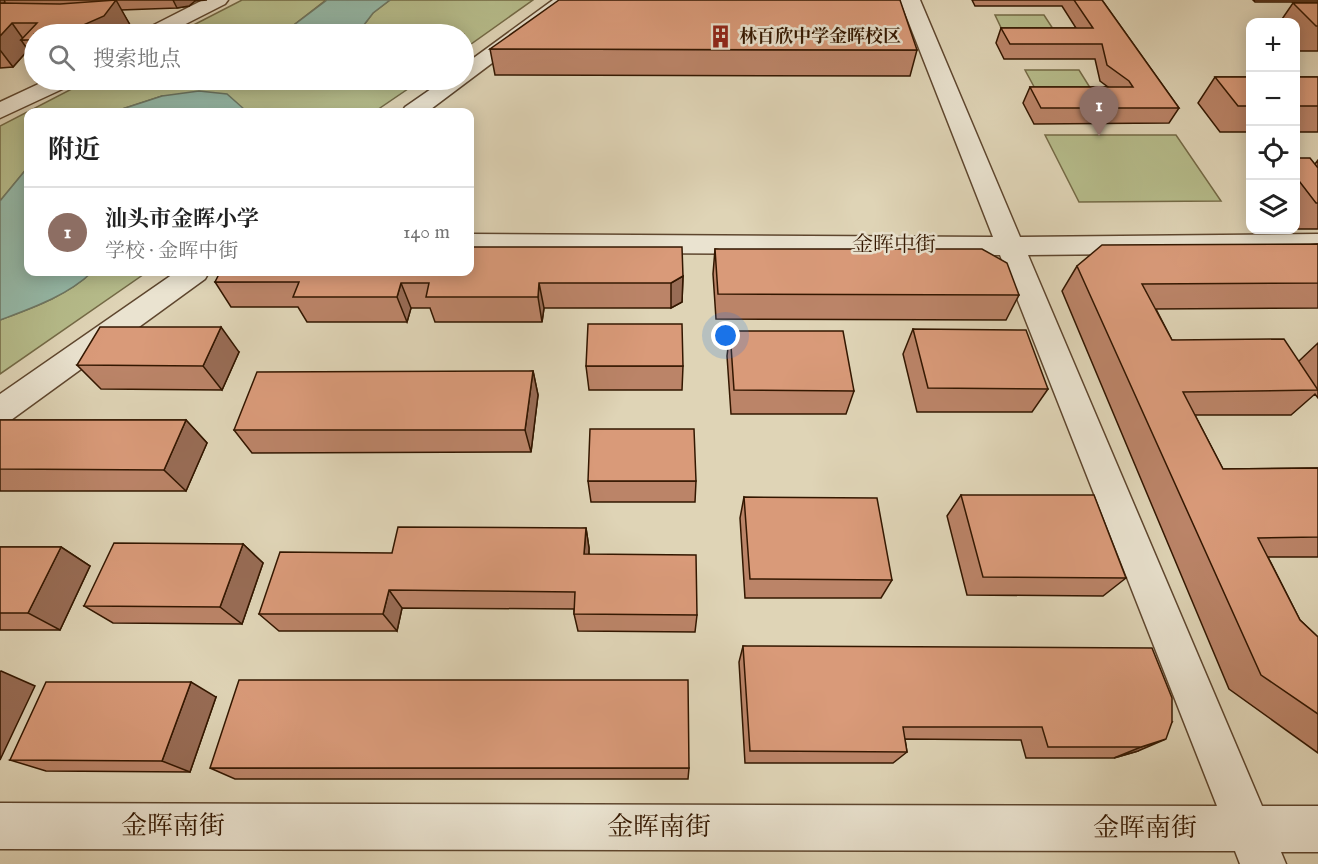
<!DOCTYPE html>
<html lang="zh">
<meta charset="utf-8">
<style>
:root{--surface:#fff;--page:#f6f6f6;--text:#222;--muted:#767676;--line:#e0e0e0;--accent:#8f2418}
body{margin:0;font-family:"IM FELL English","Noto Serif SC",serif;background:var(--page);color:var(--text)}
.controls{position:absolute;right:18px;top:18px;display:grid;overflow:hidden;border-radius:12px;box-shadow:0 3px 15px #0003}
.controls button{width:54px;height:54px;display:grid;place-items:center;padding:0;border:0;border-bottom:2px solid var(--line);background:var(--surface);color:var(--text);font:30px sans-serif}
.you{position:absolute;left:726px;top:336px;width:21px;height:21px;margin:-15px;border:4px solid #fff;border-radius:50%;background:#1a73e8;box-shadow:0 0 0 9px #1a73e833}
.badge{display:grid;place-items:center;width:39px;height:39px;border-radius:50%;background:var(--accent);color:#fff;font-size:20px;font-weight:700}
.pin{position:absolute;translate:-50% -50px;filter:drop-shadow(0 2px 3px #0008)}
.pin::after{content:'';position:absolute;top:32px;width:21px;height:18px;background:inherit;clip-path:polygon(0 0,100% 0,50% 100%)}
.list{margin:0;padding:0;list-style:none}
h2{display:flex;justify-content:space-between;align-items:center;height:78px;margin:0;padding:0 24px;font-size:26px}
h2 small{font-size:20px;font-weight:400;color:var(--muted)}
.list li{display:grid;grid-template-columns:39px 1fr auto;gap:18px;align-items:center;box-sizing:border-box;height:90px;padding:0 24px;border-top:2px solid var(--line)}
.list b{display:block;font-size:22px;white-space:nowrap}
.list p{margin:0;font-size:20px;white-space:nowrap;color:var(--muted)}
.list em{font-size:20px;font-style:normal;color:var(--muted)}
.icon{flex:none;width:33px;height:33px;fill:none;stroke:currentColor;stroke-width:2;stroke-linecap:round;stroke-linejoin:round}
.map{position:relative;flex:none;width:1318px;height:864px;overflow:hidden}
.search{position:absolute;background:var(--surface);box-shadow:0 3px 15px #0003;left:24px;top:24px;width:450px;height:66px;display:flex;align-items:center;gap:15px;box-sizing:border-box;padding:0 21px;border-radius:33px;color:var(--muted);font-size:22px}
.panel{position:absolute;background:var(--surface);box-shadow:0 3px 15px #0003;left:24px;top:108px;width:450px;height:168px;border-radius:12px}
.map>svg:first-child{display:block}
.green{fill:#b6bc8b;stroke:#746a46;stroke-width:1.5}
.water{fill:#95b9a8;stroke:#6e7865;stroke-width:1.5}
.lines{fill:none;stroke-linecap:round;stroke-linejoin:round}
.street-casing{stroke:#5e462e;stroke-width:3}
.street{fill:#eae3d0;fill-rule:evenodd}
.wall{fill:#bb8468;stroke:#331700;stroke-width:1.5}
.shaded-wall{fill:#986c55;stroke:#331700;stroke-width:1.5}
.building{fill:#d99a79;stroke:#331700;stroke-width:1.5}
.labels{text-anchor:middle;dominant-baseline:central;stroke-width:5;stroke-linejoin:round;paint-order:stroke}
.far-poi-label{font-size:18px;font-weight:bold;fill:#331700;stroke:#eae3d0;text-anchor:start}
.street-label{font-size:21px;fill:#331700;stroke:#eae3d0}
.near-street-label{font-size:26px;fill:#331700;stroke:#eae3d0}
</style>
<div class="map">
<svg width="1318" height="864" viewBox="0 0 1318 864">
<rect width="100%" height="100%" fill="#dfd4b6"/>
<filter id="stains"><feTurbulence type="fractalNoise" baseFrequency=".00333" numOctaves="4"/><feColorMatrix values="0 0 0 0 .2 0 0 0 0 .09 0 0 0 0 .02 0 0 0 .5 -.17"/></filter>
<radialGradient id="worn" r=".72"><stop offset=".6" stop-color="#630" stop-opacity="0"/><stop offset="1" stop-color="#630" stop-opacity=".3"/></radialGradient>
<path class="green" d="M242 0H326L282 34H176Z
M390 0H533L464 49V34H357L373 13Z
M995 15H1044L1057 35 1005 36Z
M1025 70H1079L1094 94H1038Z
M89 80H421L374 112H244V109L162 96 113 112H28V167L0 201V126Z
M1045 135H1176L1221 201 1079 202Z
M92 272H147L0 374V320C32 308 67 296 92 272Z"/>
<path class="water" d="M327 0H390L373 13 357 34H282Z
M199 91 227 94 244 109V112H113L162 96Z
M28 167V272H92C67 296 32 308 0 320V201Z"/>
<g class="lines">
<defs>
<path id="street" d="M203 0H228L225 4 166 34H141L144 30Z
M553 0H576L427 112H402L405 107 444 80H464V65Z
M900 0H920L1020 237 1318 234V252L1028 255 1262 806H1318V852H1281L1286 864H1240L1235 851 0 849V803L1217 806 1000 255 470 252V234L993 237Z
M47 80H74L71 85 0 118V102Z
M176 272H209L205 279 11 420 0 424V394Z"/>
</defs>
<use href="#street" class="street-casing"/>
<use href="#street" class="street"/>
</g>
<path class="wall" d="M0 0H207L195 1 189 6 177 8 121 10 130 25 123 34H34V59L28 50 13 67 0 68Z
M972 0H1102L1179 108 1169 123 1034 124 1023 103 1030 87H1108L1100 81 1095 59H1004L996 43 1001 28H1076L1062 6H975Z
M1253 0H1318V2H1255Z
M1293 3H1318V51H1298L1296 48V22H1280Z
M490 49 917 50 910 76 495 75Z
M1215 77H1251V132H1220L1198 103Z
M1296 77H1318V132H1296Z
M1296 158 1315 164 1318 160V229H1296Z
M1318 244V308L1156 309 1172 340 1299 361 1318 343V398L1315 394 1291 415H1195L1223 469 1318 468V557H1268L1300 620 1318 637V753L1229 689 1062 291 1077 266Z
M715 249 1019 295 1006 320 716 319 713 274Z
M683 276 682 302 671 308H544L542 322H435L430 308H411L407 322H307L298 307H231L215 282Z
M913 329 1048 389 1032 412H917L903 354Z
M730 331 854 391 846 414H731L727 356Z
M239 352 222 390 101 389 77 365Z
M586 366H683L682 390H589Z
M533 371 538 395 531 452 252 453 234 430Z
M0 420H186L207 443 186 491H0Z
M588 481H696L695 502H591Z
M961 495 1126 578 1103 596 967 595 947 516Z
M744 497 892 580 881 598H745L740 518Z
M586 528 589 548V554L697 615 695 632 578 631 574 614V609L402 608 397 631H279L259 614 392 553Z
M243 544 263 563 242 624 113 623 84 606Z
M0 547H61L90 566 60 630H0Z
M743 646 1172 722 1138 751 1114 758H1026L1021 740 905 739 907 752 893 763H745L739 662Z
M216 697 190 772 46 771 10 760Z
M210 768H689L688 779H235Z"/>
<path class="shaded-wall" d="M0 0H4L5 2 0 7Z
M116 0 130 25 123 34H63Z
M173 0H194L195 1 189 6 177 8Z
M12 23 24 40H21L28 50 13 67 0 50V36Z
M683 276 682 302 671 308V283Z
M401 283 411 308 407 322 397 297Z
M539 283 544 308 542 322 538 297Z
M221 327 239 352 222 390 203 366Z
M533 371 538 395 531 452 525 430Z
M186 420 207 443 186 491 164 470Z
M586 528 589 548 588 573 584 554Z
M243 544 263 563 242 624 220 607Z
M61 547 90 566 60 630 28 613Z
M389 590 402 608 397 631 383 614Z
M1 671 35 686 0 760V672Z
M191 682 216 697 190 772 162 761Z
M1166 739 1138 751 1114 758 1141 747Z"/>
<path class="building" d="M116 0 104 16 63 34H34V40H21L37 23H12L0 36V3L60 4Z
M559 0H900L917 50 490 49Z
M1074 0H1102L1179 108H1041L1030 87H1133L1129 81 1107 65 1102 44H1010L1001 28H1093Z
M1293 3H1318V26H1316Z
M1215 77H1251V106H1238Z
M1296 77H1318V106H1296Z
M1296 158H1310L1318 168V203H1316L1296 177Z
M1318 244V283L1142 284 1172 340 1284 339 1318 390 1183 392 1223 469 1318 468V537L1258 538 1300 620 1318 637V714L1261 675 1077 266 1102 245Z
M470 247H682L683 276 671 283H539L538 297H426L429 283H401L397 297H293L299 282H215L220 272H470Z
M715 249H982L1007 263 1019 295 718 294Z
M588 324H682L683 366H586Z
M100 327H221L203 366 77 365Z
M913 329 1026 330 1048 389 928 388Z
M730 331H843L854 391 734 390Z
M533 371 525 430H234L257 372Z
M0 420H186L164 470 0 469Z
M590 429H694L696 481H588Z
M961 495H1094L1126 578 983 577Z
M744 497 877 498 892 580 750 579Z
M398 527 586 528 584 554 696 555 697 615 574 614 575 592 389 590 383 614H259L280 552 392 553Z
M114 543 243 544 220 607 84 606Z
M0 547H61L28 613H0Z
M743 646 1152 648 1172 698V722L1166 739 1141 747H1048L1042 727H903L907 752 750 751Z
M239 680H688L689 768H210Z
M46 682H191L162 761 10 760Z"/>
<defs>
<symbol id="building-bare" viewBox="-9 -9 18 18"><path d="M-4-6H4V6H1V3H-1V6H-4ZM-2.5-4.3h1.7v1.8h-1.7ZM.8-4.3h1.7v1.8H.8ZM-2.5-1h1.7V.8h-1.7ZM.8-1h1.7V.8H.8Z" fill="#8f2418" stroke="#eae3d0" stroke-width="2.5" paint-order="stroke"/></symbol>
</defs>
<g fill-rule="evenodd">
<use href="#building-bare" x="704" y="20" width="33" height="33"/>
</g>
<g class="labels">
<g class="far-poi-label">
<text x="739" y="37">林百欣中学金晖校区</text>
</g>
<g class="street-label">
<text x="894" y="245">金晖中街</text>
</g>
<g class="near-street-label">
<text x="173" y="826">金晖南街</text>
<text x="659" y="827">金晖南街</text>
<text x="1145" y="828">金晖南街</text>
</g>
</g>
<rect width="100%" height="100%" filter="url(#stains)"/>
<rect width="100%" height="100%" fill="url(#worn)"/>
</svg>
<div class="controls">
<button>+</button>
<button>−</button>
<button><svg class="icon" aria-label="locate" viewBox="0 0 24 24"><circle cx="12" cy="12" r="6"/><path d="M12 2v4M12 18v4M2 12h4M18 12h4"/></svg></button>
<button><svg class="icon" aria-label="layers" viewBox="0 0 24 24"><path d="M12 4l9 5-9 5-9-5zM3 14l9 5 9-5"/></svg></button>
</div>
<div class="you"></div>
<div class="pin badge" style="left:1099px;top:136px;background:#8d6e63">1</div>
<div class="search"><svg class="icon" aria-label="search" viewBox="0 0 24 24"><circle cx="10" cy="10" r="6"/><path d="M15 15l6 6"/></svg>搜索地点</div>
<section class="panel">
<h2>附近<small></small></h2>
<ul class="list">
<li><span class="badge" style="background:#8d6e63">1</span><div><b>汕头市金晖小学</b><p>学校 · 金晖中街</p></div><em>140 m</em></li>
</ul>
</section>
</div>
